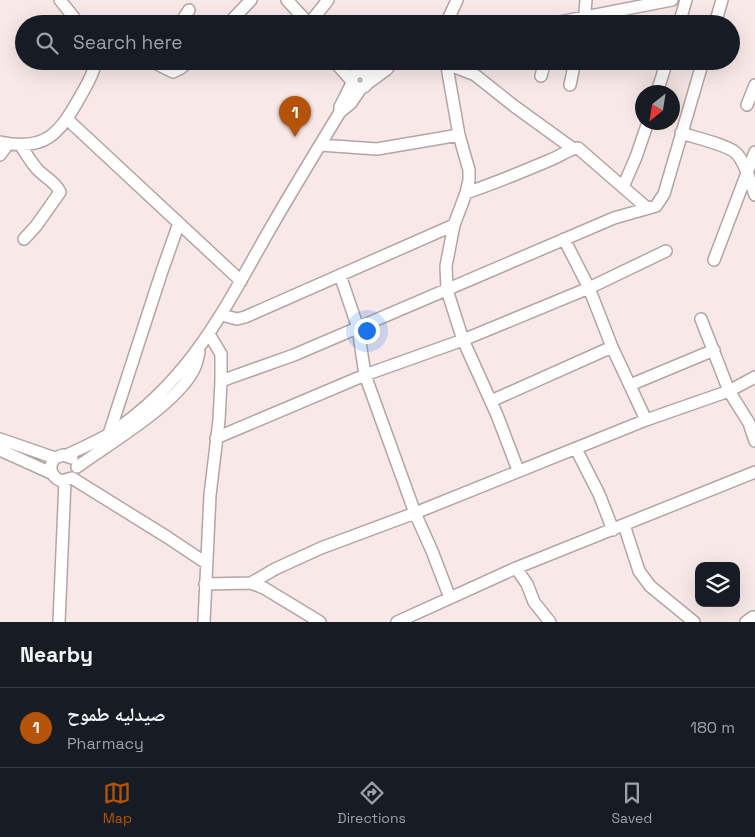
<!DOCTYPE html>
<meta charset="utf-8">
<style>
:root{--surface:#171b24;--page:#20242c;--text:#f1f3f6;--muted:#9ea1a6;--line:#363941;--accent:#b45309}
body{margin:0;font-family:"Space Grotesk","Noto Naskh Arabic",sans-serif;background:var(--page);color:var(--text)}
.controls{position:absolute;right:15px;bottom:15px;display:grid;overflow:hidden;border-radius:10px;box-shadow:0 5px 20px #0002}
.controls button{width:45px;height:45px;display:grid;place-items:center;padding:0;border:0;border-bottom:1px solid var(--line);background:var(--surface);color:var(--text);font:25px sans-serif}
.compass{position:absolute;left:635px;top:85px;width:45px;height:45px;border-radius:50%;background:var(--surface);box-shadow:0 5px 20px #0002;rotate:210deg}
.you{position:absolute;left:366px;top:330px;width:18px;height:18px;margin:-12px;border:4px solid #fff;border-radius:50%;background:#1a73e8;box-shadow:0 0 0 8px #1a73e833}
.badge{display:grid;place-items:center;width:32px;height:32px;border-radius:50%;background:var(--accent);color:#fff;font-size:16px;font-weight:700}
.pin{position:absolute;translate:-50% -41px;filter:drop-shadow(0 1px 2px #0008)}
.pin::after{content:'';position:absolute;top:26px;width:18px;height:15px;background:inherit;clip-path:polygon(0 0,100% 0,50% 100%)}
.list{margin:0;padding:0;list-style:none}
h2{display:flex;justify-content:space-between;align-items:center;height:65px;margin:0;padding:0 20px;font-size:21px}
h2 small{font-size:16px;font-weight:400;color:var(--muted)}
.list li{display:grid;grid-template-columns:32px 1fr auto;gap:15px;align-items:center;box-sizing:border-box;height:80px;padding:0 20px;border-top:1px solid var(--line)}
.list b{display:block;font-size:19px;white-space:nowrap}
.list p{margin:0;font-size:16px;white-space:nowrap;color:var(--muted)}
.list em{font-size:16px;font-style:normal;color:var(--muted)}
.icon{flex:none;width:28px;height:28px;fill:none;stroke:currentColor;stroke-width:2;stroke-linecap:round;stroke-linejoin:round}
.map{position:relative;flex:none;width:755px;height:622px;overflow:hidden}
.search{position:absolute;background:var(--surface);box-shadow:0 5px 20px #0002;left:15px;right:15px;top:15px;height:55px;display:flex;align-items:center;gap:12px;box-sizing:border-box;padding:0 18px;border-radius:28px;color:var(--muted);font-size:19px}
.sheet{height:145px;background:var(--surface)}
nav{display:flex;justify-content:space-around;align-items:center;box-sizing:border-box;height:70px;border-top:1px solid var(--line);background:var(--surface);font-size:14px;color:var(--muted)}
nav a{display:grid;justify-items:center;gap:2px}
nav .on{color:var(--accent)}
.map>svg:first-child{display:block}
.lines{fill:none;stroke-linecap:round;stroke-linejoin:round}
.minor-casing{stroke:#b4a5a5;stroke-width:14}
.minor{stroke:#fff;stroke-width:11}
</style>
<div class="map">
<svg width="755" height="622" viewBox="0 0 755 622">
<rect width="100%" height="100%" fill="#f8e8e8"/>
<g class="lines">
<defs>
<path id="minor" d="M60 0 79 24
M287 0 309 24 328 0
M584 23 586 0
M180 24 189 10
M228 24 251 0
M446 24 457 0
M549 24 672 0
M679 24 686 0
M715 24 722 0
M151 61 173 72 181 68 189 61
M334 61 351 80
M446 61 459 135 469 170V180L466 193 454 225 446 266 447 290 463 340 497 415 518 470
M447 64 475 75 514 106 572 148
M352 80a8 8 0 1 1 16 0a8 8 0 1 1-16 0Z
M362 72 383 63 393 61
M541 76 545 61
M368 83 387 69 392 62
M570 85 575 61
M657 92 667 61
M747 105 755 85
M340 112V107L352 83
M67 119 241 281
M681 133C693 137 728 145 736 153 746 163 750 182 755 195
M0 142C45 152 59 134 80 97 86 86 94 74 96 61
M320 145 377 149 459 135
M21 146C26 154 31 162 37 169 44 177 56 182 60 192L36 226 24 239
M0 155 8 144
M623 187 636 157 648 122
M466 193C495 183 522 172 550 160 559 157 568 149 578 148L647 208
M564 239 589 288 612 347 646 420
M714 260 755 152
M340 275 358 328 365 375 415 513 432 551 450 598
M222 315 237 319 245 317 454 225
M701 319 729 391 749 423 755 441
M221 381 294 355 614 218 656 206 664 194 703 61
M630 385 714 350
M491 401 612 347
M109 434 161 274 179 223
M216 438 365 375 463 340 589 288 666 251
M0 439 55 458 63 455 72 458
M576 449 599 494 613 530
M0 450 51 473
M67 455C81 448 97 442 111 433 188 382 222 314 266 236 290 194 315 153 340 112L351 103 361 88
M55 458C48 466 50 476 61 481L72 478
M77 467C110 443 179 403 195 367 197 362 198 357 199 352
M72 478 167 537 206 563
M624 525 639 571 650 586 694 622
M516 568 527 584 534 602 550 622
M251 583 275 569 321 548 415 513 646 420 729 391 755 377
M205 584 251 583 264 588 320 622
M59 622 65 481
M204 622 210 495 219 420 221 381V354L209 334
M397 622 516 568 755 472
M746 622 753 617"/>
</defs>
<use href="#minor" class="minor-casing"/>
<use href="#minor" class="minor"/>
</g>
</svg>
<div class="controls">
<button><svg class="icon" aria-label="layers" viewBox="0 0 24 24"><path d="M12 4l9 5-9 5-9-5zM3 14l9 5 9-5"/></svg></button>
</div>
<svg class="compass" viewBox="-18 -18 36 36"><path d="M0-13l5 13h-10z" fill="#e53935"/><path d="M0 13l5-13h-10z" fill="#9ea1a6"/></svg>
<div class="you"></div>
<div class="pin badge" style="left:295px;top:137px">1</div>
<div class="search"><svg class="icon" aria-label="search" viewBox="0 0 24 24"><circle cx="10" cy="10" r="6"/><path d="M15 15l6 6"/></svg>Search here</div>
</div>
<section class="sheet">
<h2>Nearby<small></small></h2>
<ul class="list">
<li><span class="badge">1</span><div><b>صيدليه طموح</b><p>Pharmacy</p></div><em>180 m</em></li>
</ul>
</section>
<nav>
<a class="on"><svg class="icon" aria-label="map" viewBox="0 0 24 24"><path d="M3 6l6-2 6 2 6-2v14l-6 2-6-2-6 2zM9 4v14M15 6v14"/></svg>Map</a>
<a><svg class="icon" aria-label="directions" viewBox="0 0 24 24"><path d="M12 3l9 9-9 9-9-9zM9 14v-3h6M13 9l2 2-2 2"/></svg>Directions</a>
<a><svg class="icon" aria-label="saved" viewBox="0 0 24 24"><path d="M7 4h10v16l-5-4-5 4z"/></svg>Saved</a>
</nav>
